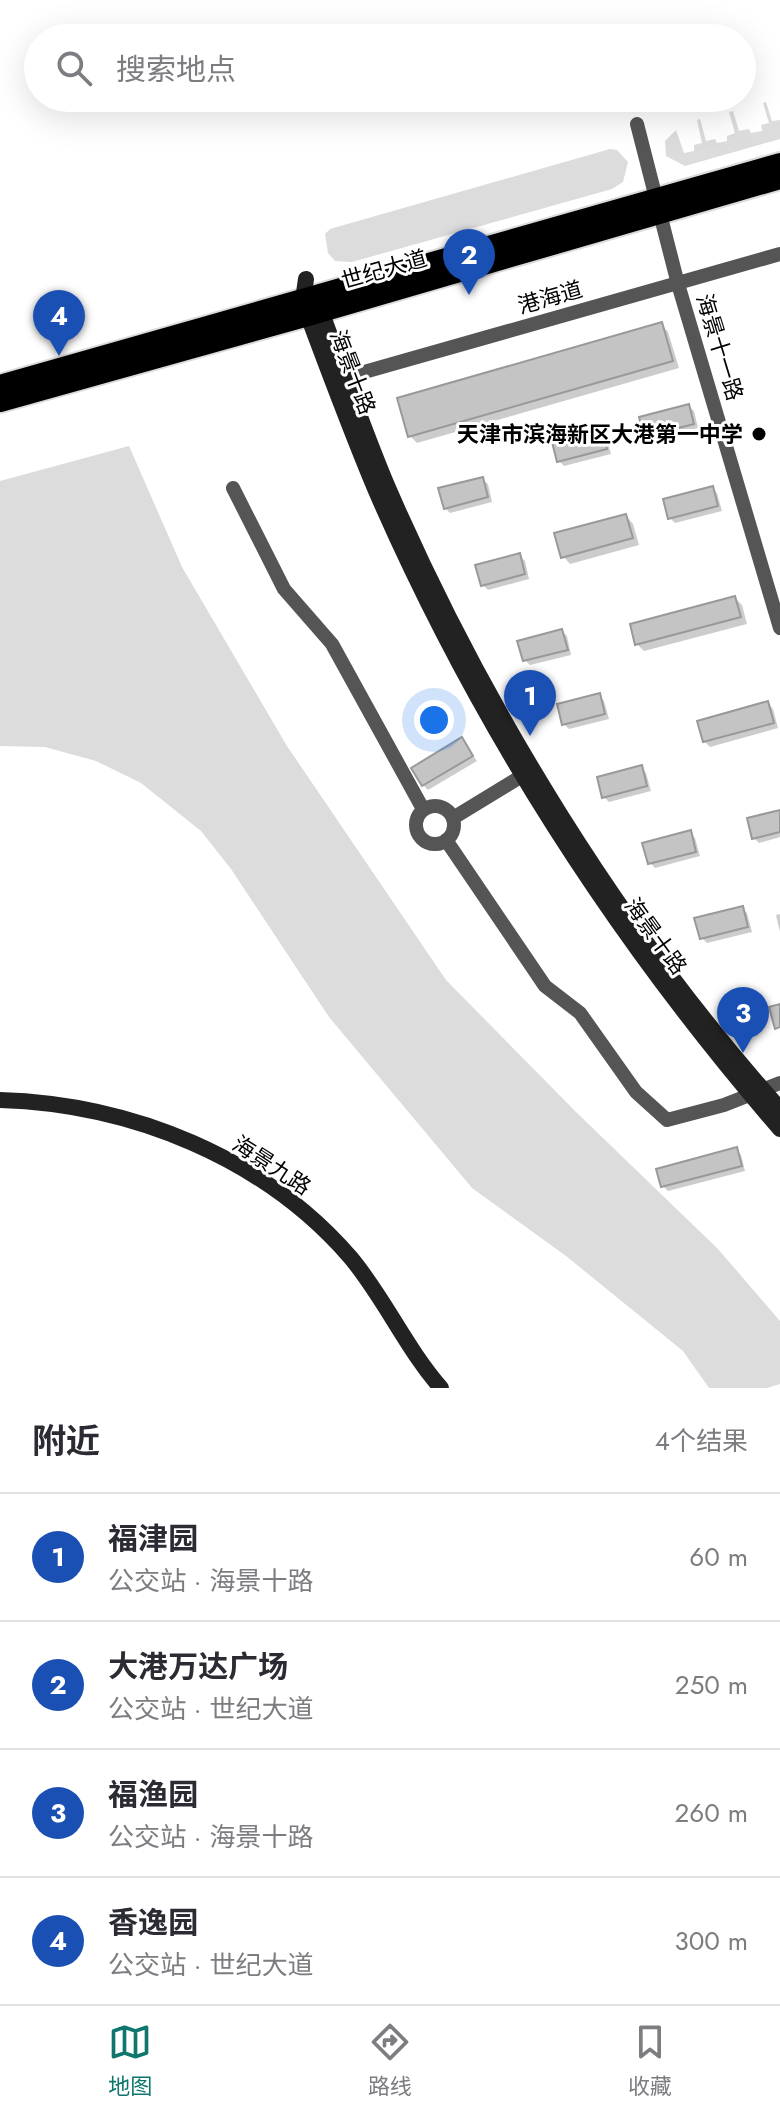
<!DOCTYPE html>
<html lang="zh">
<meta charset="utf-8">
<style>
:root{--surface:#fff;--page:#f7f7f7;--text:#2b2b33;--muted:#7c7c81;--line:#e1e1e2;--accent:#0f766e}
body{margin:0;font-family:Jost,"Noto Sans SC",sans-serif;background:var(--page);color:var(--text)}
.you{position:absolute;left:434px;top:720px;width:28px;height:28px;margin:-20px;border:6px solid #fff;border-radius:50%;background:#1a73e8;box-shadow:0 0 0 12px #1a73e833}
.badge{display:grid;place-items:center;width:52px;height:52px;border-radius:50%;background:var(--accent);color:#fff;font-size:26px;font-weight:700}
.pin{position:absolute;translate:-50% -66px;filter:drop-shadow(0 2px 4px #0008)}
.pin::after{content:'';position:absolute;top:42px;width:28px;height:24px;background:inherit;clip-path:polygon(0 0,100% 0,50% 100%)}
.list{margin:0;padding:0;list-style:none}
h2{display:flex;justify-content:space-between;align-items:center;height:104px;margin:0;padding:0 32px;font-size:34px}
h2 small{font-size:26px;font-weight:400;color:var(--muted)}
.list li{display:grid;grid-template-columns:52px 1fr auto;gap:24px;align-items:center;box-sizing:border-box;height:128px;padding:0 32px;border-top:2px solid var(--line)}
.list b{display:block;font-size:30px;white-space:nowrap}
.list p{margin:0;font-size:26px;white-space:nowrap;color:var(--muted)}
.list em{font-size:26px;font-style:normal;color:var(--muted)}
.icon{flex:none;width:44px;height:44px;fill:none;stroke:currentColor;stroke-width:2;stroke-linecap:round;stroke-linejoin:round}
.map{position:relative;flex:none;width:780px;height:1388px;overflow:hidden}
.search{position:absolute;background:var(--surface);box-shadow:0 8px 32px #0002;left:24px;right:24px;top:24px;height:88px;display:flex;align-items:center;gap:20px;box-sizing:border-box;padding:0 28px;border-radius:44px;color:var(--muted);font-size:30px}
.sheet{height:616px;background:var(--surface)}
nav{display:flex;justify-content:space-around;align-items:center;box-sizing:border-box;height:112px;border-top:2px solid var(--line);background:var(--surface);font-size:22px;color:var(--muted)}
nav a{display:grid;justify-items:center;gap:4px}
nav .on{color:var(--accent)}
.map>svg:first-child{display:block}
.green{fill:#dcdcdc}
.shadow{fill:#0003}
.building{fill:#c4c4c4;stroke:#999;stroke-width:2}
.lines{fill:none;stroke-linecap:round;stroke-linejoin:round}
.primary-casing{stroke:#dbdbdb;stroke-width:24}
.street{stroke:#555;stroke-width:14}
.secondary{stroke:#222;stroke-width:16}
.primary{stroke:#000;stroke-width:20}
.poi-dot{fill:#000;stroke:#fff;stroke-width:3}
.labels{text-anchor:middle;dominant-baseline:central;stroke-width:6;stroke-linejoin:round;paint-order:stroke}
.street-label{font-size:22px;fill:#000;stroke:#fff}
.poi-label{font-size:22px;font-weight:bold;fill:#000;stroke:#fff;text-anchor:end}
</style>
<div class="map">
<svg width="780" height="1388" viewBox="0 0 780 1388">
<rect width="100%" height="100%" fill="#fff"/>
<path class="green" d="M766 102 772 121 780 120V139L685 166 666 156 665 141 676 130 684 153 694 151V145L702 143 697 120 700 119 706 141 715 139 717 143 727 141V136L735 133 729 112 733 111 739 131 749 129 751 133 762 131 761 125 769 123 763 103Z
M610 149 617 150 628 162 623 182 612 189 352 262 335 261 328 253 325 234 330 229Z
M129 446 182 567 287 746 446 980 576 1112 718 1249 780 1321V1384L767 1388H709L683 1351 566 1256 472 1188 329 1017 231 869 201 831 141 783 96 761 45 747 0 746V481Z"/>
<path class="shadow" d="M661 324 668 332 679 368 417 443 410 436Z
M688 406 694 411 698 428 651 441 646 436Z
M601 431 606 436 611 454 564 466 559 461Z
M482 479 488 484 492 502 450 513 445 508Z
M712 488 717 493 722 511 675 523 670 518Z
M626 516 633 524 639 545 570 564 563 556Z
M520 556 525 561 529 579 488 590 483 585Z
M735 598 742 605 747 624 644 651 637 644Z
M562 631 567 636 571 655 530 665 525 660Z
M599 695 604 701 609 719 569 729 564 724Z
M768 703 773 709 778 728 710 747 704 741Z
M462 740 477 761 428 790 423 785Z
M641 768 646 773 651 791 609 802 604 797Z
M780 812V837L759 843 754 838Z
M690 833 695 838 700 856 655 868 650 863Z
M742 908 747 913 752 932 707 943 702 938Z
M780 914V932L776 915Z
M736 1150 741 1155 745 1171 668 1191 663 1186Z"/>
<path class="building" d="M662 322 673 361 408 437 397 398Z
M689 404 694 424 644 437 639 417Z
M602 429 607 449 557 462 552 442Z
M483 477 488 497 444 509 438 488Z
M713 486 718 506 668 519 663 499Z
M626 514 633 538 561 558 554 533Z
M520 553 525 574 481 586 475 565Z
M735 596 741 617 635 645 630 624Z
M562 629 568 650 523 661 517 641Z
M600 693 605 714 562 725 557 704Z
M768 701 774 723 703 742 697 721Z
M462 737 473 756 422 786 411 768Z
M642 765 647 786 602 798 597 777Z
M780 810V832L752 839 747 818Z
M691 830 696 852 648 864 642 843Z
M743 906 748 927 700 939 694 918Z
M780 1004V1027L775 1029 769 1007Z
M737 1147 742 1166 661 1187 656 1169Z"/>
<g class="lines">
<defs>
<path id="primary" d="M0 385 780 163
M0 402 308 316 780 179"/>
</defs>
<use href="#primary" class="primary-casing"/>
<path class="street" d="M637 124 678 284 780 628
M336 380 780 254
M233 488 284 589 332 644 423 809
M416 825a19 19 0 1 1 38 0a19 19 0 1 1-38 0Z
M453 818 530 771
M446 840 545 986 580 1013 636 1092 667 1120 724 1105 780 1083"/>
<path class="secondary" d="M306 279 303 300 308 316C330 375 352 434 376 491 477 723 615 938 780 1129
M318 303C342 366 363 429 389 490 485 710 620 930 780 1109
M0 1100C131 1104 264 1157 351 1258 385 1299 406 1348 441 1388"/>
<use href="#primary" class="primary"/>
</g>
<circle class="poi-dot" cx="759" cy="434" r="8"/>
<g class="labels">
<g class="street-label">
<text transform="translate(384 269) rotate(-16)">世纪大道</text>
<text transform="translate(550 297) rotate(-16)">港海道</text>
<text transform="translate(720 347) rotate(73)">海景十一路</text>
<text transform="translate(353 372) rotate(69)">海景十路</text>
<text transform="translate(656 936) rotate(54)">海景十路</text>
<text transform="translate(272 1165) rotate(33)">海景九路</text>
</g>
<g class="poi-label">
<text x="743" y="434">天津市滨海新区大港第一中学</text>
</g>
</g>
</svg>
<div class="you"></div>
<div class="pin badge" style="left:530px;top:736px;background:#1a4fb4">1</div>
<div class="pin badge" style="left:469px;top:295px;background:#1a4fb4">2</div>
<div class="pin badge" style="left:743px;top:1053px;background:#1a4fb4">3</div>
<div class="pin badge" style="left:59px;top:356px;background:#1a4fb4">4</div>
<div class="search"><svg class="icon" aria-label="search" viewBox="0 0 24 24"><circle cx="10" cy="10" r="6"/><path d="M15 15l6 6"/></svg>搜索地点</div>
</div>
<section class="sheet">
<h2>附近<small>4个结果</small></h2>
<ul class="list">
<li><span class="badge" style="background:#1a4fb4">1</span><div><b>福津园</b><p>公交站 · 海景十路</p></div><em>60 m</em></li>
<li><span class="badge" style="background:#1a4fb4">2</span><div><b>大港万达广场</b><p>公交站 · 世纪大道</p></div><em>250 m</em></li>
<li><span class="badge" style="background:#1a4fb4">3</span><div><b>福渔园</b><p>公交站 · 海景十路</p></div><em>260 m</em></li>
<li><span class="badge" style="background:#1a4fb4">4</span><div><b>香逸园</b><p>公交站 · 世纪大道</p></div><em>300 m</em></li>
</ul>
</section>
<nav>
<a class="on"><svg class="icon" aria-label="map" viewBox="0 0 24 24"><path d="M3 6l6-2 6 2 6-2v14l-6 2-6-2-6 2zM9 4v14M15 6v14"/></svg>地图</a>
<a><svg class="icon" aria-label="directions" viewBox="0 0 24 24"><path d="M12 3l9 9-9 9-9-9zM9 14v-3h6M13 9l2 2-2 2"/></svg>路线</a>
<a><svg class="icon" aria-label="saved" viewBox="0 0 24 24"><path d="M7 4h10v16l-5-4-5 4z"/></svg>收藏</a>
</nav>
